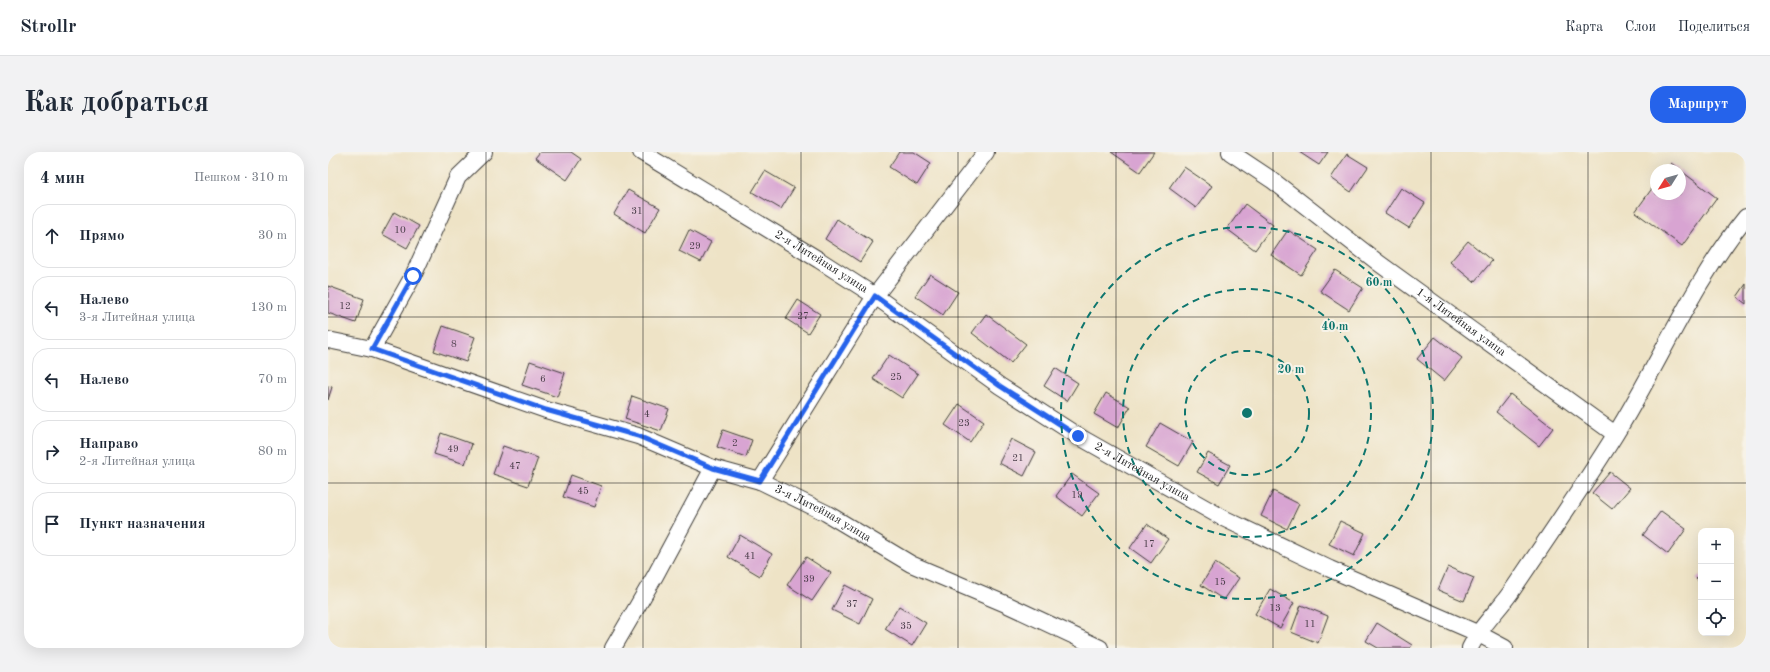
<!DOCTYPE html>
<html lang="ru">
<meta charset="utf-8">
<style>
:root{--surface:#fff;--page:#f2f2f3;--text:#1f2937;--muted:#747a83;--line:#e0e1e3;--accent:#2563eb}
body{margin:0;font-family:"Old Standard TT",serif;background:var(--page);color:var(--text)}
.controls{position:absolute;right:12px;bottom:12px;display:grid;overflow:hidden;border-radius:8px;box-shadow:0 4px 16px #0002}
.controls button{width:36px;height:36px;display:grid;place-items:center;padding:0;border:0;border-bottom:1px solid var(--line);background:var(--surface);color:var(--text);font:20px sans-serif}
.compass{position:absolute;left:1322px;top:12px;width:36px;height:36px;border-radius:50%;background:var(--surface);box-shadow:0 4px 16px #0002;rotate:233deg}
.stop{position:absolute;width:12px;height:12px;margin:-9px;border:3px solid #2563eb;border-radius:50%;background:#fff}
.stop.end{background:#2563eb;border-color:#fff;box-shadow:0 1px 4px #0008}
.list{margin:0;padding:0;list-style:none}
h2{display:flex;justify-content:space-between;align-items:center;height:52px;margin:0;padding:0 16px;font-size:17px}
h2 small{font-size:13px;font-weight:400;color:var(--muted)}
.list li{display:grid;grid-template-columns:26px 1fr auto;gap:12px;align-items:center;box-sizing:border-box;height:64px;margin:0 8px 8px;padding:0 8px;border:1px solid var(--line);border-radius:16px}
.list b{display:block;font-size:15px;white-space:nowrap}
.list p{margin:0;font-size:13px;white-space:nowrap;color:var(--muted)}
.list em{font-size:13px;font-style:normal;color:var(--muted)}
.icon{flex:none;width:22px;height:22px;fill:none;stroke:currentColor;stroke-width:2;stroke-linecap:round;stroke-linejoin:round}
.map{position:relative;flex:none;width:1418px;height:496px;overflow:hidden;border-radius:16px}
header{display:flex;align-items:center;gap:24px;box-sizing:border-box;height:56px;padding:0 20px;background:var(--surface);border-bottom:1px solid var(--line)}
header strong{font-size:19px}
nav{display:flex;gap:22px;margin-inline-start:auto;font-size:14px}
.intro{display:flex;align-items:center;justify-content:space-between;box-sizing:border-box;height:96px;padding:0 24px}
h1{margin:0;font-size:28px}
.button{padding:10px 18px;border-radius:16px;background:var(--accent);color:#fff;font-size:14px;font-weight:700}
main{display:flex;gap:24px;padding:0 24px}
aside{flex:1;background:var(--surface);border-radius:16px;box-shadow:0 4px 16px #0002}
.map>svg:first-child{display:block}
.building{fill:#d8a4d2}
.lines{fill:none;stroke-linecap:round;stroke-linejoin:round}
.street-casing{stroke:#3c3a36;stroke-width:18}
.street{stroke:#fff;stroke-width:16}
.route{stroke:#2563eb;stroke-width:5}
.grid{fill:none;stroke:#1c1c1c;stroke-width:1;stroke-opacity:0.55}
.ring{fill:none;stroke:#0f766e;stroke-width:2;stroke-dasharray:7 5}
.labels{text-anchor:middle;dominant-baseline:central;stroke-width:4;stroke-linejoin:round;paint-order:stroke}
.number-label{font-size:10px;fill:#4b3e4a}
.street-label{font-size:12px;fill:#1c1c1c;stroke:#f7f3e8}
.centre{fill:#0f766e;stroke:#f7f3e8;stroke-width:2}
.ring-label{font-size:12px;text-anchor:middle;font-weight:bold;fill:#0f766e;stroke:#f7f3e8;stroke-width:4;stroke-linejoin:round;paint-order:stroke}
</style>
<header>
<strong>Strollr</strong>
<nav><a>Карта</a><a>Слои</a><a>Поделиться</a></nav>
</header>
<div class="intro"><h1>Как добраться</h1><a class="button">Маршрут</a></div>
<main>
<aside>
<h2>4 мин<small>Пешком · 310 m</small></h2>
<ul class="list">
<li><svg class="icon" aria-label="ahead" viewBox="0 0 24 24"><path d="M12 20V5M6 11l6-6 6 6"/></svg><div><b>Прямо</b></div><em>30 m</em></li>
<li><svg class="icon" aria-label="left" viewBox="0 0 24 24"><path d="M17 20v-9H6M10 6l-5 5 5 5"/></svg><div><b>Налево</b><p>3-я Литейная улица</p></div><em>130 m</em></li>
<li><svg class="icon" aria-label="left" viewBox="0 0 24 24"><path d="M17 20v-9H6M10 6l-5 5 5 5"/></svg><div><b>Налево</b></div><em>70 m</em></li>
<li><svg class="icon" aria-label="right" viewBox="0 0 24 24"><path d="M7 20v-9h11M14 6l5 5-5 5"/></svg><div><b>Направо</b><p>2-я Литейная улица</p></div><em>80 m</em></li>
<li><svg class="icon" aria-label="arrive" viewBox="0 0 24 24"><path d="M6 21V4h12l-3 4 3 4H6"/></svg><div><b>Пункт назначения</b></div></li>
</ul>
</aside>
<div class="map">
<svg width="1418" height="496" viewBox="0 0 1418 496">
<rect width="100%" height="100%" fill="#f7f3e8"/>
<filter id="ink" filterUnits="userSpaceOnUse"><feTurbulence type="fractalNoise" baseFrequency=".025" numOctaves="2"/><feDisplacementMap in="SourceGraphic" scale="8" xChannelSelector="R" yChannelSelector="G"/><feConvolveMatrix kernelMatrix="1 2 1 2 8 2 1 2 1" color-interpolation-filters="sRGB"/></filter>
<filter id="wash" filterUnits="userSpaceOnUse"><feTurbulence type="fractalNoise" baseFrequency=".012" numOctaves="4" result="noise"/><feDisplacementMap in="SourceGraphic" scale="16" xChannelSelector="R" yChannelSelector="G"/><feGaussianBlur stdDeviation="0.9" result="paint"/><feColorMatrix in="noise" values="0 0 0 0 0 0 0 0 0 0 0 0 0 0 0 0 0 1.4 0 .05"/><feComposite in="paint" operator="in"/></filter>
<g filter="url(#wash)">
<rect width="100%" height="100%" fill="#eee3c6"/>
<g id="blocks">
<path class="building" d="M212 0H243L253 7 239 28 207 6Z
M571 0H586L603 11 589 33 561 15Z
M783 0H826L812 20Z
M971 0H1000L991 13Z
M1019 2 1040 15 1023 40 1003 26Z
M1343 11 1352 18H1337Z
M856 15 884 34 868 56 841 36Z
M1352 18 1389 46 1354 94 1307 60 1328 31V42H1352Z
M437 19 466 36 453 57 424 40Z
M1073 36 1097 51 1081 76 1057 61Z
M300 38 332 56 317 81 286 62Z
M917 52 945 73 927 98 899 77Z
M66 60 91 74 79 96 54 82Z
M509 67 545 90 532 110 497 87Z
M361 78 383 90 373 110 351 99Z
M960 78 990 98 973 123 943 103Z
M1140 89 1164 109 1146 130 1122 110Z
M1007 118 1035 136 1021 158 992 139Z
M602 122 630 140 615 163 587 144Z
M1418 132V152L1409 145Z
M0 134 36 147 28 171 0 161Z
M470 148 492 162 480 181 458 167Z
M658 162 698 192 683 211 644 181Z
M115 174 147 185 138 210 106 199Z
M1107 185 1134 206 1116 229 1089 207Z
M561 203 590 222 574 246 545 227Z
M202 209 237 221 229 245 194 233Z
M727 216 750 231 739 249 716 234Z
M0 234 4 235 0 248Z
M778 241 802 255 790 276 766 262Z
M1182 242 1225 276 1211 294 1168 260Z
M304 244 341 257 333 279 297 267Z
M631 252 656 269 642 290 617 273Z
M832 271 865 290 851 314 818 295Z
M395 278 424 288 418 305 389 295Z
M113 281 144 292 137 312 106 302Z
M683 287 708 300 696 324 671 311Z
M175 294 210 306 200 334 165 322Z
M880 301 902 313 891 332 869 320Z
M1282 320 1302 336 1284 357 1264 341Z
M744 322 771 341 754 364 728 344Z
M243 323 273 334 266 355 235 345Z
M945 339 971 352 959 377 933 364Z
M1333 359 1358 377 1340 402 1315 383Z
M1012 369 1037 381 1026 404 1001 392Z
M819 372 840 387 823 411 802 396Z
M412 383 444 402 432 424 400 405Z
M478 405 503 421 484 449 459 433Z
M887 411 911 426 896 448 873 433Z
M1120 415 1146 426 1136 449 1110 438Z
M1373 422V431L1368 427Z
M517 433 544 447 532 472 504 458Z
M942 437 966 451 952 476 927 462Z
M973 453 1000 464 990 491 963 480Z
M571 454 598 471 584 494 557 477Z
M1049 471 1084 493 1082 496H1050L1038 489Z"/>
</g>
</g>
<g filter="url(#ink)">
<use href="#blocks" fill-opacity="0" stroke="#3c3a36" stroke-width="1"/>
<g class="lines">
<defs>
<g id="street">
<path id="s1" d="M313 0 491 108 547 144 672 234 750 284 895 366 1002 417 1149 481 1177 496"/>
<path id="s2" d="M902 0 944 28 1052 112 1287 282"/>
<path id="s3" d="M0 188 44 197 218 258 310 284 385 316 432 329 498 361 583 412 680 453 772 496"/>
<path d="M44 197 85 124 130 25 156 0"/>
<path d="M432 329 547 144 658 0"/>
<path d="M285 496 327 424 385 316"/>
<path d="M1142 496C1152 474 1171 458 1185 437 1219 387 1254 336 1287 283 1332 211 1364 131 1418 65"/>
</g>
</defs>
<use href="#street" class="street-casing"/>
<use href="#street" class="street"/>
</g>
</g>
<g class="lines" filter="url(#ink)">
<path class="route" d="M85 124 44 197 218 258 310 284 385 316 432 329 547 144 672 234 750 284"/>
</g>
<path class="grid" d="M158 0V496M315 0V496M473 0V496M630 0V496M788 0V496M945 0V496M1103 0V496M1260 0V496M0 165H1418M0 331H1418"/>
<g class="ring">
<circle cx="919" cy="261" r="62"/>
<circle cx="919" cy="261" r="124"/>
<circle cx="919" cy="261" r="186"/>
</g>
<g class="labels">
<g class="number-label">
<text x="309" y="59">31</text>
<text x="72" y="78">10</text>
<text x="367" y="94">29</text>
<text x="17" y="154">12</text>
<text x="475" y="164">27</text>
<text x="126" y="192">8</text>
<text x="568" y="225">25</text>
<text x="215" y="227">6</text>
<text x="319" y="262">4</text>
<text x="636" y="271">23</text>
<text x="407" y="291">2</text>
<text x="125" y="297">49</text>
<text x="690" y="306">21</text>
<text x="187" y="314">47</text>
<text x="255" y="339">45</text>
<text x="749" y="343">19</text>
<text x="821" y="392">17</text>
<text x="422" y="404">41</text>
<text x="481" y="427">39</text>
<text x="892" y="430">15</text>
<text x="524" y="452">37</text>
<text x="947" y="456">13</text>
<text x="982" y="472">11</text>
<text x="578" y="474">35</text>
</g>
<g class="street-label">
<text stroke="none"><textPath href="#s1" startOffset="211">2-я Литейная улица</textPath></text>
<text stroke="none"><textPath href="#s2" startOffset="287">1-я Литейная улица</textPath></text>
<text stroke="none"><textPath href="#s1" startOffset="595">2-я Литейная улица</textPath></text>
<text stroke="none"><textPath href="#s3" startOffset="526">3-я Литейная улица</textPath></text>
</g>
</g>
<circle cx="919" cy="261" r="6" class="centre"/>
<g class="ring-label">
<text x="1051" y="134">60 m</text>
<text x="1007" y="178">40 m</text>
<text x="963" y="221">20 m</text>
</g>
</svg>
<div class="controls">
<button>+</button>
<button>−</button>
<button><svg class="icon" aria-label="locate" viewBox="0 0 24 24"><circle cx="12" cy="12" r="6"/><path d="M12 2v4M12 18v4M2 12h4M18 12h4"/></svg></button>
</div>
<svg class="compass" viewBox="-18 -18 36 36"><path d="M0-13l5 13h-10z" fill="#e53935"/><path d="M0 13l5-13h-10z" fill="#747a83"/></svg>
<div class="stop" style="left:85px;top:124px"></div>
<div class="stop end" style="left:750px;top:284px"></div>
</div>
</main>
